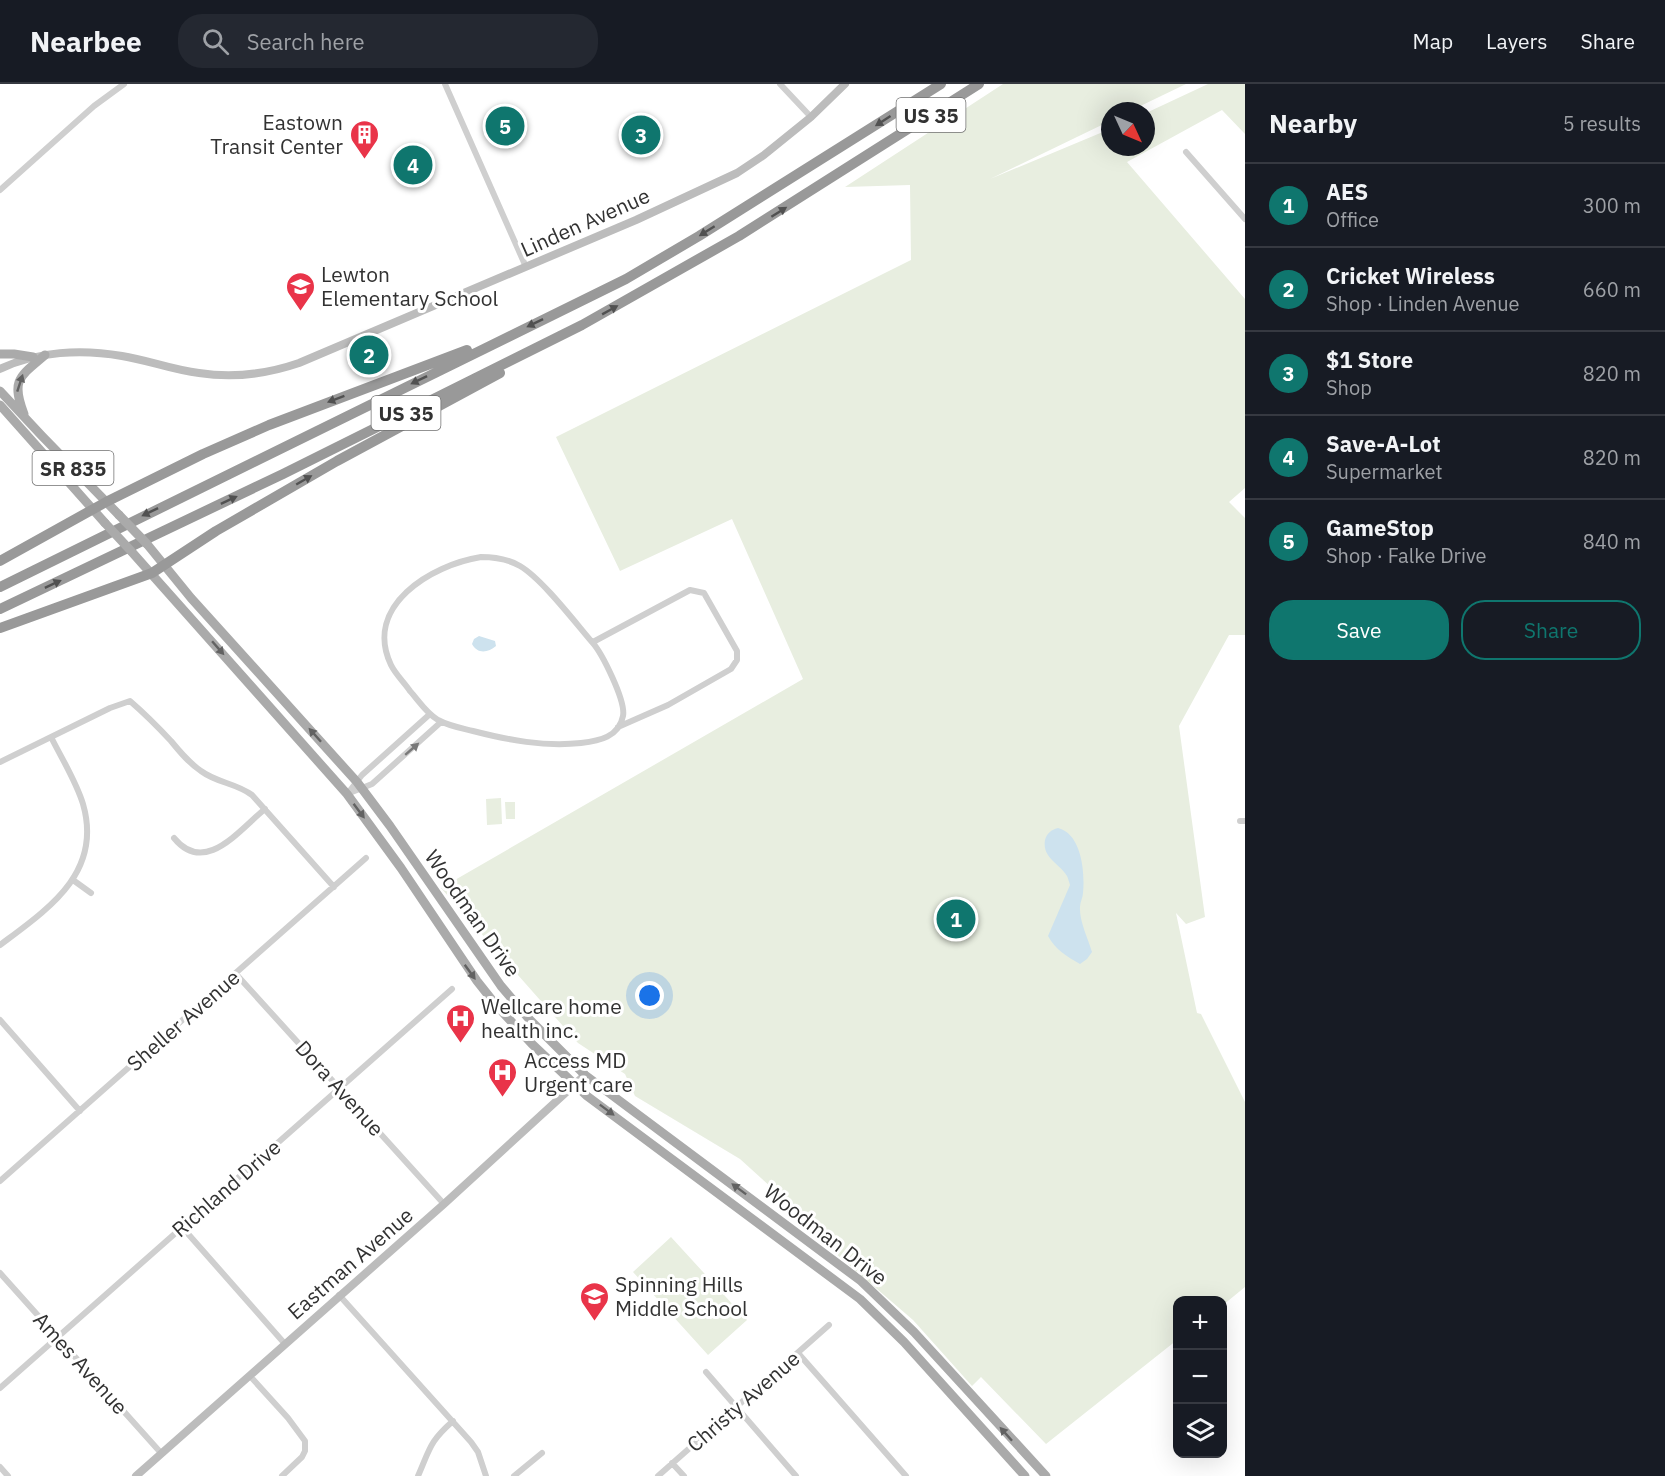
<!DOCTYPE html>
<meta charset="utf-8">
<style>
:root{--surface:#171b24;--page:#242831;--text:#f1f3f6;--muted:#9ea1a6;--line:#363941;--accent:#0f766e}
body{margin:0;font-family:"IBM Plex Sans",sans-serif;background:var(--page);color:var(--text)}
.controls{position:absolute;right:18px;bottom:18px;display:grid;overflow:hidden;border-radius:12px;box-shadow:0 6px 24px #0002}
.controls button{width:54px;height:54px;display:grid;place-items:center;padding:0;border:0;border-bottom:2px solid var(--line);background:var(--surface);color:var(--text);font:30px sans-serif}
.compass{position:absolute;left:1101px;top:18px;width:54px;height:54px;border-radius:50%;background:var(--surface);box-shadow:0 6px 24px #0002;rotate:134deg}
.you{position:absolute;left:650px;top:912px;width:21px;height:21px;margin:-15px;border:4px solid #fff;border-radius:50%;background:#1a73e8;box-shadow:0 0 0 9px #1a73e833}
.badge{display:grid;place-items:center;width:39px;height:39px;border-radius:50%;background:var(--accent);color:#fff;font-size:20px;font-weight:700}
.pin{position:absolute;translate:-50% -50%;border:3px solid #fff;box-shadow:0 2px 6px #0006}
.list{margin:0;padding:0;list-style:none}
h2{display:flex;justify-content:space-between;align-items:center;height:78px;margin:0;padding:0 24px;font-size:26px}
h2 small{font-size:20px;font-weight:400;color:var(--muted)}
.list li{display:grid;grid-template-columns:39px 1fr auto;gap:18px;align-items:center;box-sizing:border-box;height:84px;padding:0 24px;border-top:2px solid var(--line)}
.list b{display:block;font-size:22px;white-space:nowrap}
.list p{margin:0;font-size:20px;white-space:nowrap;color:var(--muted)}
.list em{font-size:20px;font-style:normal;color:var(--muted)}
.actions{display:flex;gap:12px;padding:18px 24px}
.actions a{flex:1;padding:14px 0;border:2px solid var(--accent);border-radius:24px;text-align:center;font-size:21px;color:var(--accent)}
.actions .main{background:var(--accent);color:#fff}
.icon{flex:none;width:33px;height:33px;fill:none;stroke:currentColor;stroke-width:2;stroke-linecap:round;stroke-linejoin:round}
.map{position:relative;flex:none;width:1245px;height:1392px;overflow:hidden}
header{display:flex;align-items:center;gap:36px;box-sizing:border-box;height:84px;padding:0 30px;background:var(--surface);border-bottom:2px solid var(--line)}
header strong{font-size:28px}
nav{display:flex;gap:33px;margin-inline-start:auto;font-size:21px}
.search{width:420px;height:54px;background:var(--page);display:flex;align-items:center;gap:15px;box-sizing:border-box;padding:0 21px;border-radius:24px;color:var(--muted);font-size:22px}
main{display:flex}
aside{flex:1;background:var(--surface)}
.map>svg:first-child{display:block}
.green{fill:#e8eee0}
.water{fill:#cde2ee}
.lines{fill:none;stroke-linecap:round;stroke-linejoin:round}
.street{stroke:#cfcfcf;stroke-width:6}
.secondary{stroke:#bcbcbc;stroke-width:8}
.primary{stroke:#aaa;stroke-width:9}
.highway{stroke:#999;stroke-width:10}
.primary-bridge{stroke:#aaa;stroke-width:9}
.oneway{fill:#515151}
.oneway2{fill:#626262}
.oneway3{fill:#797979}
.labels{text-anchor:middle;dominant-baseline:central;stroke-width:6;stroke-linejoin:round;paint-order:stroke}
.shield{fill:#fff;stroke:#707070;stroke-width:1.5}
.shield-label{font-size:20px;font-weight:bold;fill:#323232}
.poi-label{font-size:21px;fill:#323232;stroke:#fff;text-anchor:start}
.street-label{font-size:21px;fill:#323232;stroke:#fff}
</style>
<header>
<strong>Nearbee</strong>
<div class="search"><svg class="icon" aria-label="search" viewBox="0 0 24 24"><circle cx="10" cy="10" r="6"/><path d="M15 15l6 6"/></svg>Search here</div>
<nav><a>Map</a><a>Layers</a><a>Share</a></nav>
</header>
<main>
<div class="map">
<svg width="1245" height="1392" viewBox="0 0 1245 1392">
<rect width="100%" height="100%" fill="#fff"/>
<path class="green" d="M1003 0H1186L1130 27H1110V37L990 95 1110 45V63H1146V29L1208 0H1245V50L1222 26 1127 78 1245 215V404L1229 418 1245 434V551H1229L1179 642 1205 833 1186 840 1176 829 1197 929 1201 930 1245 1018V1203L1223 1221 1222 1216H1178L1177 1256 1046 1360 981 1293 972 1302 913 1236 820 1156 792 1122 740 1075 635 1012 625 990 578 959 441 804 803 595 732 435 620 487 556 353 911 176 910 101 845 103Z
M501 714 502 740 487 741 486 715Z
M505 718H515V735H506Z
M671 1153 747 1236 708 1271 633 1188Z"/>
<path class="water" d="M479 552 495 557 496 562C488 569 477 570 472 560L474 555Z
M1058 744C1082 750 1085 789 1083 809 1083 813 1080 818 1080 823 1079 836 1088 855 1092 868L1087 875 1080 880C1066 872 1056 866 1048 852L1070 801C1069 798 1068 794 1067 792 1059 779 1042 774 1045 756 1047 749 1051 746 1058 744Z"/>
<g class="lines">
<path class="street" d="M445 0 526 183
M780 0 811 33
M1186 68 1245 135
M0 106 94 22 124 0
M481 473C495 473 508 475 520 482 542 495 574 537 592 558 602 569 626 617 623 632 619 653 599 657 581 659 544 663 508 656 473 647 461 644 449 642 438 636 426 629 419 617 410 607 404 598 396 591 391 581 363 522 431 481 481 473Z
M593 558 690 506 704 509 737 567V576L731 585 668 621 618 643
M0 678 110 624 130 617C145 630 158 643 171 657 180 668 189 679 201 687 217 699 236 699 252 711L334 803
M348 709 362 691 430 630
M347 710 372 700 441 638
M1240 737H1245
M174 754C205 792 239 746 265 725
M73 796 91 809
M0 861C48 825 103 789 83 720 76 697 62 675 51 653
M236 890 444 1120
M0 936 80 1027
M0 1097 366 774
M182 1143 285 1260
M0 1189 161 1369
M339 1211 471 1358 478 1368 486 1392
M798 1269 906 1392
M706 1288 796 1392
M250 1292 288 1334 305 1357V1367L302 1373 282 1392
M0 1304 452 905
M672 1379 684 1392
M0 1383 8 1392
M418 1392C430 1365 429 1358 453 1337
M514 1392 542 1369
M658 1392 829 1241"/>
<path class="secondary" d="M0 285C37 267 82 265 122 272 148 276 172 286 199 289 232 294 267 290 299 279L636 136 737 89 764 71 811 33 845 0
M136 1392 444 1120 585 991"/>
<path class="primary" d="M0 270H14L33 273
M0 307 42 352 119 431
M0 321 105 439
M24 330C11 296 19 293 45 271
M147 460 191 514 357 698 390 742 501 902 530 936 585 991 861 1197 914 1248 1046 1392
M131 467 347 710 401 784 477 897 496 921 532 960 587 1012 860 1215 904 1258 1025 1392"/>
<path class="highway" d="M0 477 106 418 203 370 269 341 467 266
M0 503 626 195 699 152 941 0
M0 525 283 390 582 241 739 152 979 0
M0 544 152 489 216 447 337 377 500 289"/>
<path class="primary-bridge" d="M119 431 147 460
M105 439 131 467"/>
</g>
<defs><path id="oneway-solid" d="M-6-.8H1V-3.2L6.5 0L1 3.2V.8H-6Z" transform="scale(1.5)"/></defs>
<g class="oneway">
<use href="#oneway-solid" transform="translate(883 37) rotate(147)"/>
<use href="#oneway-solid" transform="translate(779 128) rotate(-32)"/>
<use href="#oneway-solid" transform="translate(707 147) rotate(148)"/>
<use href="#oneway-solid" transform="translate(610 226) rotate(-29)"/>
<use href="#oneway-solid" transform="translate(535 239) rotate(154)"/>
<use href="#oneway-solid" transform="translate(419 296) rotate(154)"/>
<use href="#oneway-solid" transform="translate(336 315) rotate(159)"/>
<use href="#oneway-solid" transform="translate(304 396) rotate(-30)"/>
<use href="#oneway-solid" transform="translate(229 416) rotate(-25)"/>
<use href="#oneway-solid" transform="translate(150 428) rotate(154)"/>
<use href="#oneway-solid" transform="translate(53 500) rotate(-25)"/>
</g>
<g class="oneway2">
<use href="#oneway-solid" transform="translate(20 299) rotate(-72)"/>
<use href="#oneway-solid" transform="translate(218 564) rotate(49)"/>
<use href="#oneway-solid" transform="translate(315 651) rotate(-132)"/>
<use href="#oneway-solid" transform="translate(359 727) rotate(53)"/>
<use href="#oneway-solid" transform="translate(470 888) rotate(54)"/>
<use href="#oneway-solid" transform="translate(607 1026) rotate(37)"/>
<use href="#oneway-solid" transform="translate(739 1105) rotate(-143)"/>
<use href="#oneway-solid" transform="translate(1006 1350) rotate(-132)"/>
</g>
<use class="oneway3" href="#oneway-solid" transform="translate(412 665) rotate(-41)"/>
<defs>
<symbol id="building-pin" viewBox="-11 -11 22 30"><path d="M0 17L-7.5 6A9.5 9.5 0 1 1 7.5 6Z" fill="#e93449" stroke="#fff"/><path d="M-4-6H4V6H1V3H-1V6H-4ZM-2.5-4.3h1.7v1.8h-1.7ZM.8-4.3h1.7v1.8H.8ZM-2.5-1h1.7V.8h-1.7ZM.8-1h1.7V.8H.8Z" fill="#fff"/></symbol>
<symbol id="school-pin" viewBox="-11 -11 22 30"><path d="M0 17L-7.5 6A9.5 9.5 0 1 1 7.5 6Z" fill="#e93449" stroke="#fff"/><path d="M0-5L7-2L0 1L-7-2ZM-4 1L0 2.5L4 1V4Q0 6-4 4Z" fill="#fff"/></symbol>
<symbol id="hospital-pin" viewBox="-11 -11 22 30"><path d="M0 17L-7.5 6A9.5 9.5 0 1 1 7.5 6Z" fill="#e93449" stroke="#fff"/><path d="M-5-5h3v3.5h4V-5h3V5h-3V1.5h-4V5h-3Z" fill="#fff"/></symbol>
</defs>
<g fill-rule="evenodd">
<use href="#building-pin" x="348" y="34" width="33" height="45"/>
<use href="#school-pin" x="284" y="186" width="33" height="45"/>
<use href="#hospital-pin" x="444" y="918" width="33" height="45"/>
<use href="#hospital-pin" x="486" y="972" width="33" height="45"/>
<use href="#school-pin" x="578" y="1196" width="33" height="45"/>
</g>
<g class="labels">
<g class="shield">
<rect x="896.5" y="14" width="69" height="34" rx="4.5"/>
<rect x="371.5" y="312" width="69" height="34" rx="4.5"/>
<rect x="32.5" y="367" width="81" height="34" rx="4.5"/>
</g>
<g class="shield-label">
<text x="931" y="31">US 35</text>
<text x="406" y="329">US 35</text>
<text x="73" y="384">SR 835</text>
</g>
<g class="poi-label">
<text x="343" y="38" text-anchor="end">Eastown<tspan x="343" dy="24">Transit Center</tspan></text>
<text x="321" y="190">Lewton<tspan x="321" dy="24">Elementary School</tspan></text>
<text x="481" y="922">Wellcare home<tspan x="481" dy="24">health inc.</tspan></text>
<text x="524" y="976">Access MD<tspan x="524" dy="24">Urgent care</tspan></text>
<text x="615" y="1200">Spinning Hills<tspan x="615" dy="24">Middle School</tspan></text>
</g>
<g class="street-label">
<text transform="translate(585 138) rotate(-24)">Linden Avenue</text>
<text transform="translate(473 829) rotate(55)">Woodman Drive</text>
<text transform="translate(183 936) rotate(-41)">Sheller Avenue</text>
<text transform="translate(340 1004) rotate(48)">Dora Avenue</text>
<text transform="translate(226 1104) rotate(-41)">Richland Drive</text>
<text transform="translate(826 1150) rotate(38)">Woodman Drive</text>
<text transform="translate(350 1179) rotate(-41)">Eastman Avenue</text>
<text transform="translate(81 1279) rotate(48)">Ames Avenue</text>
<text transform="translate(743 1317) rotate(-41)">Christy Avenue</text>
</g>
</g>
</svg>
<div class="controls">
<button>+</button>
<button>−</button>
<button><svg class="icon" aria-label="layers" viewBox="0 0 24 24"><path d="M12 4l9 5-9 5-9-5zM3 14l9 5 9-5"/></svg></button>
</div>
<svg class="compass" viewBox="-18 -18 36 36"><path d="M0-13l5 13h-10z" fill="#e53935"/><path d="M0 13l5-13h-10z" fill="#9ea1a6"/></svg>
<div class="you"></div>
<div class="pin badge" style="left:956px;top:835px">1</div>
<div class="pin badge" style="left:369px;top:271px">2</div>
<div class="pin badge" style="left:641px;top:51px">3</div>
<div class="pin badge" style="left:413px;top:81px">4</div>
<div class="pin badge" style="left:505px;top:42px">5</div>
</div>
<aside>
<h2>Nearby<small>5 results</small></h2>
<ul class="list">
<li><span class="badge">1</span><div><b>AES</b><p>Office</p></div><em>300 m</em></li>
<li><span class="badge">2</span><div><b>Cricket Wireless</b><p>Shop · Linden Avenue</p></div><em>660 m</em></li>
<li><span class="badge">3</span><div><b>$1 Store</b><p>Shop</p></div><em>820 m</em></li>
<li><span class="badge">4</span><div><b>Save-A-Lot</b><p>Supermarket</p></div><em>820 m</em></li>
<li><span class="badge">5</span><div><b>GameStop</b><p>Shop · Falke Drive</p></div><em>840 m</em></li>
</ul>
<div class="actions"><a class="main">Save</a><a>Share</a></div>
</aside>
</main>
